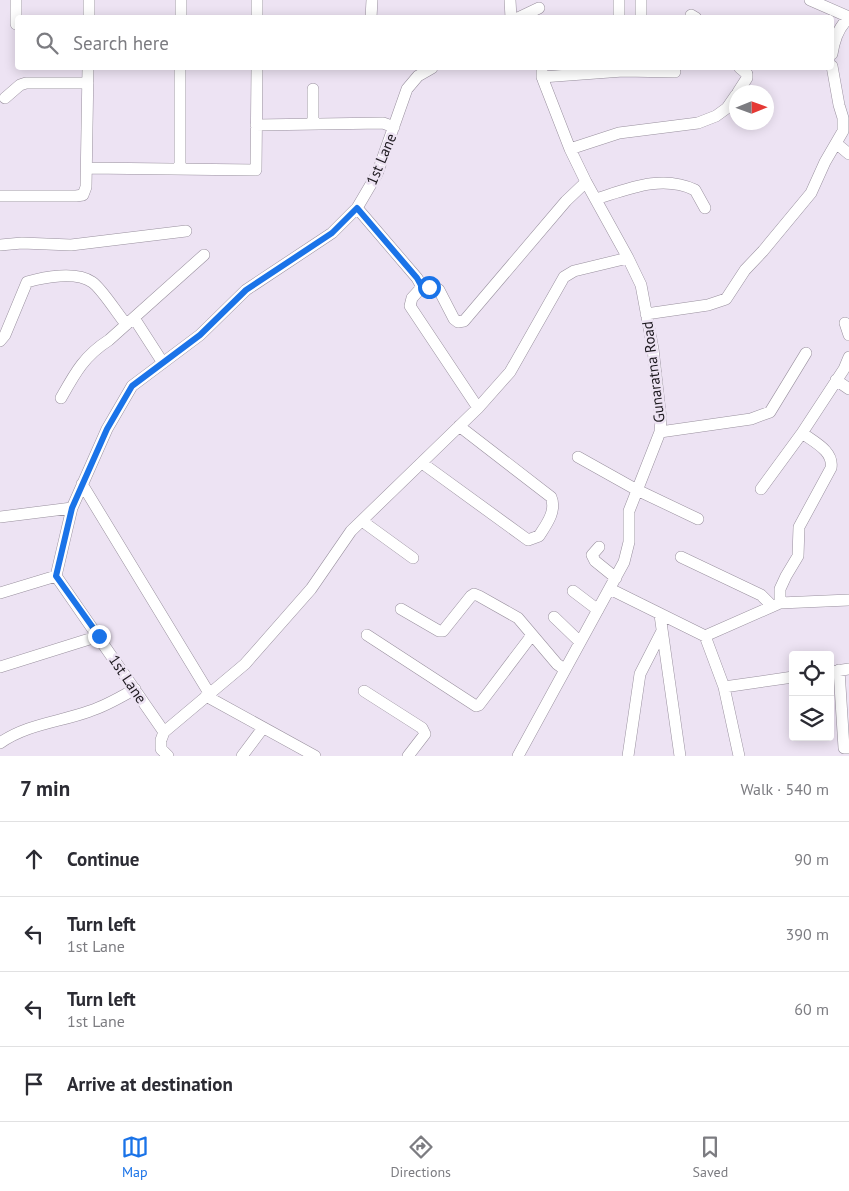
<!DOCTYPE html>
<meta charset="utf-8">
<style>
:root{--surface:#fff;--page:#f2f2f3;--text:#2b2b33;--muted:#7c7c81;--line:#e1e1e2;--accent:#1a73e8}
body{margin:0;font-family:"PT Sans",sans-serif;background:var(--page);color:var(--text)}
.controls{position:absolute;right:15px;bottom:15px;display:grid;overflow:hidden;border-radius:5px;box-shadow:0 2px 12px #0003}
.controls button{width:45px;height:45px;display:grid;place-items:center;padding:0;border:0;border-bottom:1px solid var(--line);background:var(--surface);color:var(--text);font:25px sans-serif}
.compass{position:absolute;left:729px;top:85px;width:45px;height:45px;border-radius:50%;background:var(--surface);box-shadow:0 2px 12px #0003;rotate:89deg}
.stop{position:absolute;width:15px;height:15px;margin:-11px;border:4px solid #1a73e8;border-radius:50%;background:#fff}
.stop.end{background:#1a73e8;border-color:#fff;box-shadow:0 1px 5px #0008}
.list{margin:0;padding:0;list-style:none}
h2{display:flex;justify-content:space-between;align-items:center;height:65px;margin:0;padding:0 20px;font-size:21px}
h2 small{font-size:16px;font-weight:400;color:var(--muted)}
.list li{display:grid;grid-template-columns:32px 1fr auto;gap:15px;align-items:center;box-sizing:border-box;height:75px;padding:0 20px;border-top:1px solid var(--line)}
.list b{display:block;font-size:19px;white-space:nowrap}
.list p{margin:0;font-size:16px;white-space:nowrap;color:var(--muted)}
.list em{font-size:16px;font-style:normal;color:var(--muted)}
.icon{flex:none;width:28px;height:28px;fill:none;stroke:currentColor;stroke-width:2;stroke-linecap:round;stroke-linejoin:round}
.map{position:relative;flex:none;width:849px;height:756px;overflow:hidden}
.search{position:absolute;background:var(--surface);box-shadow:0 2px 12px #0003;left:15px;right:15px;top:15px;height:55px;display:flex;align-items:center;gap:12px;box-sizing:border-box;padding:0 18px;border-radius:5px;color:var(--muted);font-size:19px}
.sheet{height:365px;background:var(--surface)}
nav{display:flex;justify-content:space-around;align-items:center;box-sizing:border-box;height:70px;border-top:1px solid var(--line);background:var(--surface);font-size:14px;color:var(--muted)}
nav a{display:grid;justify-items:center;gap:2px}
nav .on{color:var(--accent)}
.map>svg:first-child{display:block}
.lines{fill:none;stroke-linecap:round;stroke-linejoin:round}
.minor-casing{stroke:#99909e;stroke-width:12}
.minor{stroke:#fff;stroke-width:11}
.route{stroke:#1a73e8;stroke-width:6}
.labels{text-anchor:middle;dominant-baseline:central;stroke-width:5;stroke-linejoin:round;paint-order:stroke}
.street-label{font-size:15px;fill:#1e1a20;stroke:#ede3f3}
</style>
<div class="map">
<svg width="849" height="756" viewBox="0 0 849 756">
<rect width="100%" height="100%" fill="#ede3f3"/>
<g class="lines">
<defs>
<path id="minor" d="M510 0 511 18
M810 0 849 17
M691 15 696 18
M89 18V0
M181 18V0
M257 18V0
M371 18 372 0
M518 18 539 8
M619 18V0
M641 18V0
M16 24V0
M832 54C834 41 838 27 849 18
M542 77 623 71 675 72
M738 92 747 78V74L740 68
M5 98 20 85 26 83H88
M313 124V89
M256 125 383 123 394 127
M837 144 849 154
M570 149 619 133 698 123 716 116 727 108 736 95
M87 168 256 170 257 68
M180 169V68
M0 196H76L83 195 86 187 88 68
M596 199C628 189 662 174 695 190L705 208
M357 208 417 278 422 287 412 298 410 306 478 408
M0 245 22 243 71 245 186 231
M422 287H434L439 290 454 319 458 322 464 321 566 201 586 182
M646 314 708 305 726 299 745 270 763 251 811 193 825 162 843 131V118L839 105 832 66
M134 318 163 363
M845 323 849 335
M0 341 5 335 27 282C44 277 76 271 92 282 101 288 115 310 122 319L127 324
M836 380 849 389
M61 398C75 373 84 356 109 340L204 255
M660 432 751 419 770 412 806 353
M802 433 844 369 849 357
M578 457 637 490 698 519
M422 463 528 540 539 536C546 525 557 511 551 497L459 426
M82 484 209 693
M761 489 802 433C814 442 834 451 831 468L799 527 798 556 786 576 780 589V603
M0 517 72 508
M362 521 413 558
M599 547 592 555 595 561 616 578
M681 557 761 595 772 606
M610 589 705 636 780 603 849 600
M573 591 598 610
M0 593 56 576
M401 609 439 631H443L471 596 474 594 479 596 518 618 557 664 564 669
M660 615 680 756
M554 617 580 642
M367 635 476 706 479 705 532 635
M705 636 724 687 739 756
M0 667 99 636
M839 670 844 748H849
M830 672 849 669
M724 687 793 677
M364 691 422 728 425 734 408 756
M206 696 315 756
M164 732 56 576 72 508 107 429 132 386 200 335 246 290 332 233 357 208 377 174 407 89 418 76 432 68
M0 743C27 724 60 722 90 711 106 706 121 697 135 689
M168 756 161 749V740L164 732 245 664 311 589 351 531 478 408 510 372 564 277 574 271 628 258
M242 756 263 728
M518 756 624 562 629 542V511L660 432 661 420 653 349 641 285 628 258 586 182 570 149 542 77V68
M628 756 640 674 662 631"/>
</defs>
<use href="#minor" class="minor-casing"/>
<use href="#minor" class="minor"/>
</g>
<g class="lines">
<path class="route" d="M99 636 56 576 72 508 107 429 132 386 200 335 246 290 332 233 357 208 417 278 422 287H429"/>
</g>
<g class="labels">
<g class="street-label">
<text transform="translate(381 159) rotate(-67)">1st Lane</text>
<text transform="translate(653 372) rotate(-97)">Gunaratna Road</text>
<text transform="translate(128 679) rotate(56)">1st Lane</text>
</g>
</g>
</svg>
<div class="controls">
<button><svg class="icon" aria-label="locate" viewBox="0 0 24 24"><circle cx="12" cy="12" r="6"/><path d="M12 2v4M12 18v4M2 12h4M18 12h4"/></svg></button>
<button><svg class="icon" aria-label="layers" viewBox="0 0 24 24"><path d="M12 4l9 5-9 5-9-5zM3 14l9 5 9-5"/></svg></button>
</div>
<svg class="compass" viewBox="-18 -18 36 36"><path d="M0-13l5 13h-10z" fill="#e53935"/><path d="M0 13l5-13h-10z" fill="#7c7c81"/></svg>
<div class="stop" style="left:429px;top:287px"></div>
<div class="stop end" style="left:99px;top:636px"></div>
<div class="search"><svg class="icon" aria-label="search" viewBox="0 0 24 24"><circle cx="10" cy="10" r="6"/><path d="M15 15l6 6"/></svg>Search here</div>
</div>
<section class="sheet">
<h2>7 min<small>Walk · 540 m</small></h2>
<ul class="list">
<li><svg class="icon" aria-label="ahead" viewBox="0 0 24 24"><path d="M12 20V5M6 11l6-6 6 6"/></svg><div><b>Continue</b></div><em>90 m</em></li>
<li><svg class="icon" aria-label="left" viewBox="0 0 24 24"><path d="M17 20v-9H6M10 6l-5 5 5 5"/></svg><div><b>Turn left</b><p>1st Lane</p></div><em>390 m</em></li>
<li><svg class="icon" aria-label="left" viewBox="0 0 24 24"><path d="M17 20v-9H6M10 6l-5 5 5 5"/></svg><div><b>Turn left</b><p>1st Lane</p></div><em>60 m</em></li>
<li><svg class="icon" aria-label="arrive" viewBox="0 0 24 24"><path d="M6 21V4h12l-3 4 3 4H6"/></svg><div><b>Arrive at destination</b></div></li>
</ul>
</section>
<nav>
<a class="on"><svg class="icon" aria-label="map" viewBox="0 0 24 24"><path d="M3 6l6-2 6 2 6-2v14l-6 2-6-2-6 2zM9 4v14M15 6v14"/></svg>Map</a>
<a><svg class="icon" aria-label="directions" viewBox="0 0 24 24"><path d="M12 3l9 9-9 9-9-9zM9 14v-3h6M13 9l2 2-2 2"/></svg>Directions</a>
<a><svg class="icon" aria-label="saved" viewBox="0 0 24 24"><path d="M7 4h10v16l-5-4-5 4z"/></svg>Saved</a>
</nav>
